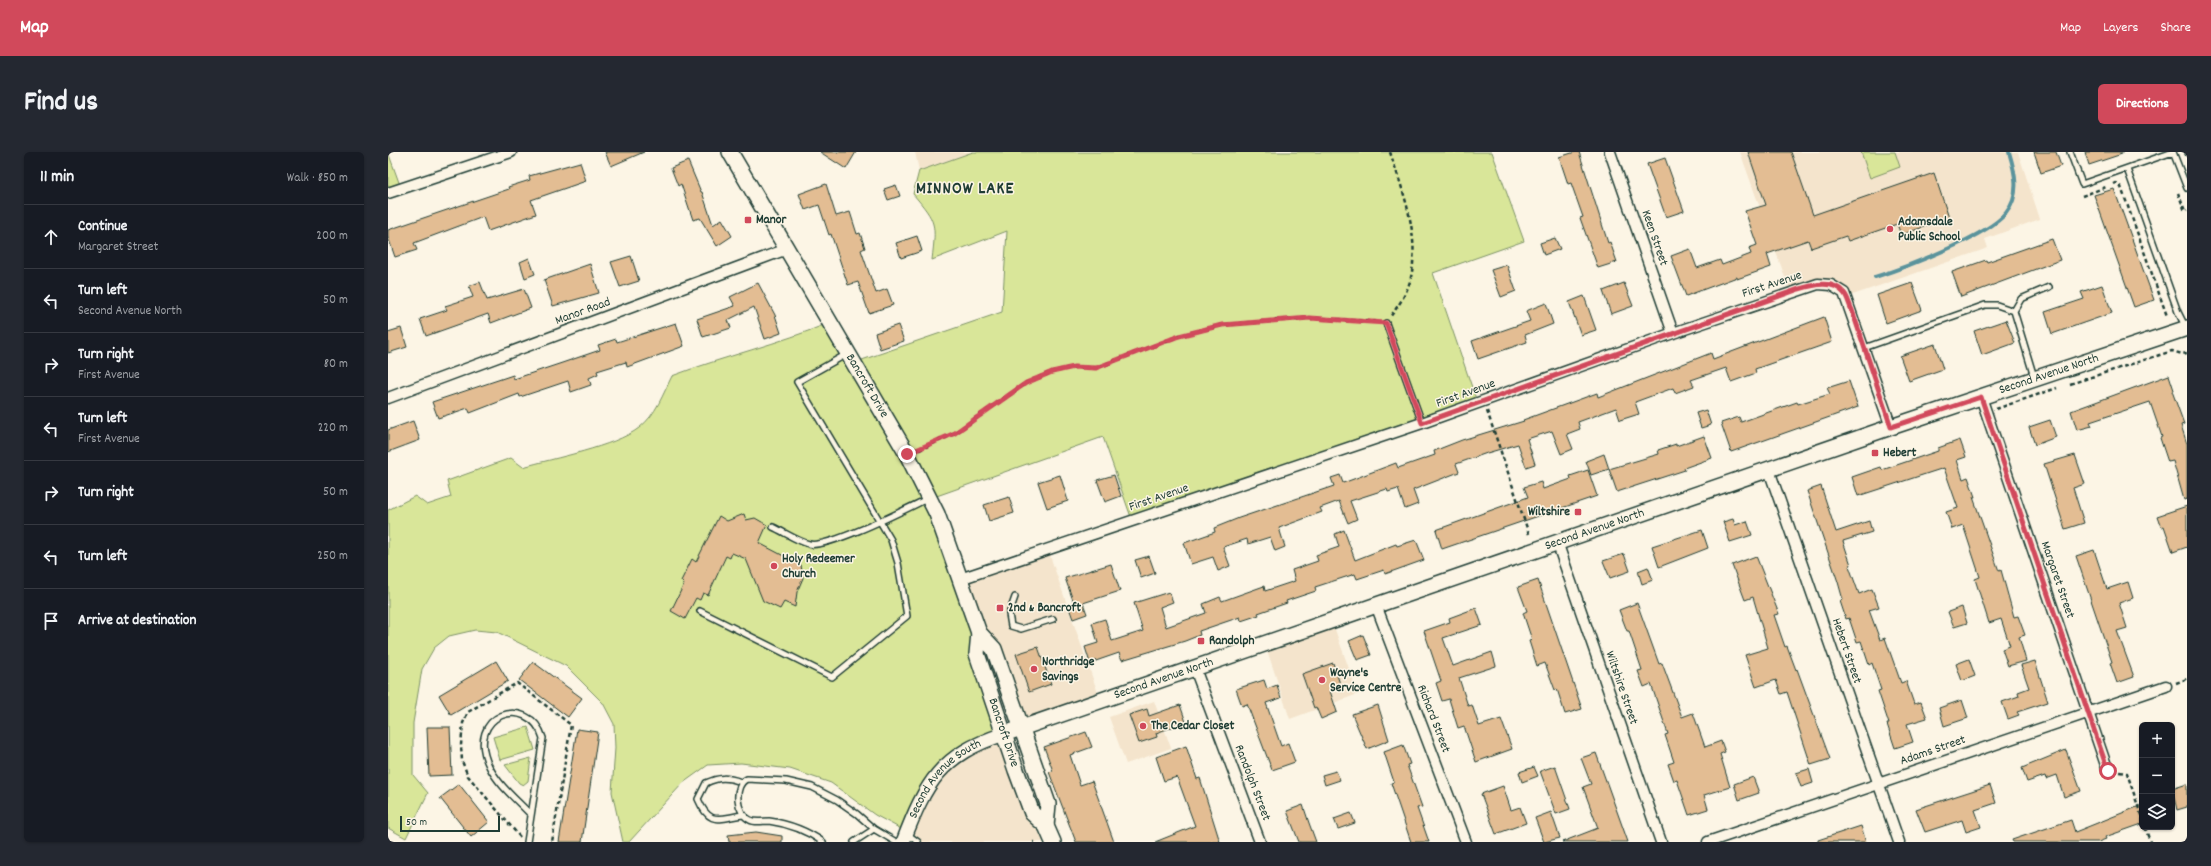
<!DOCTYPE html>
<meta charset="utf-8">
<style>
:root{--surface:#171b24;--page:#242831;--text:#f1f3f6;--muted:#9ea1a6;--line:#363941;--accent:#d1495b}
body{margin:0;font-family:Dekko,sans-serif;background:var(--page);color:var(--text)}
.controls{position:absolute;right:12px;bottom:12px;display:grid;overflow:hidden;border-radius:6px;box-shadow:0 1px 3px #0004}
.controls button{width:36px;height:36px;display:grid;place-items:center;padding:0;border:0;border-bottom:1px solid var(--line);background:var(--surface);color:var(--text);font:20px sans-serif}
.scale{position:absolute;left:12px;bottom:10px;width:100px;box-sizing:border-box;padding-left:4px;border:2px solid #1f3d34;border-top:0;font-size:11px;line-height:14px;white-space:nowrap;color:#1f3d34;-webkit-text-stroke:3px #fcf5e5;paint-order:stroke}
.stop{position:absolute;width:12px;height:12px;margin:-9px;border:3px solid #d1495b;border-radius:50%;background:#fff}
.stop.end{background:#d1495b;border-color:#fff;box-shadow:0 1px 4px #0008}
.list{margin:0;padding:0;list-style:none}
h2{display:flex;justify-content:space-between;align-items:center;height:52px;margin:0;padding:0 16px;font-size:17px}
h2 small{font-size:13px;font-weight:400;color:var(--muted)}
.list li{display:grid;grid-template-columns:26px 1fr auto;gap:12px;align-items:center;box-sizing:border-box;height:64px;padding:0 16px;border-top:1px solid var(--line)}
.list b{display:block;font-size:15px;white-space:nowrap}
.list p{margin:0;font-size:13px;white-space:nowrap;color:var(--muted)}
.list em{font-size:13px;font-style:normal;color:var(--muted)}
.icon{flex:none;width:22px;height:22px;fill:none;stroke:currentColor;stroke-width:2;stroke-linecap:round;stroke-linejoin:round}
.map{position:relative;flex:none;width:1799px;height:690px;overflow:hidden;border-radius:6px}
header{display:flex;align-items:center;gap:24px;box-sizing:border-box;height:56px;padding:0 20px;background:var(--accent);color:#fff}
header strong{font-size:19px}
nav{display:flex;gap:22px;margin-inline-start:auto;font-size:14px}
.intro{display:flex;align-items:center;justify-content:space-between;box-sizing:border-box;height:96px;padding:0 24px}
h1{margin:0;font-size:28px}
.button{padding:10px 18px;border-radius:6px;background:var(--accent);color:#fff;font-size:14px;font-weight:700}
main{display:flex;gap:24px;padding:0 24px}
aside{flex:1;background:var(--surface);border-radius:6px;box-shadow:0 1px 3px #0004}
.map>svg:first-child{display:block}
.built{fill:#f4e4cc}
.green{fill:#d9e699;stroke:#7c9266}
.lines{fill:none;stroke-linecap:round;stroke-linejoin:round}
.stream{stroke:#5a939c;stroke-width:4}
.building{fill:#e3bd93;stroke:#1f3d34}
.service-casing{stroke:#1f3d34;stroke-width:8}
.minor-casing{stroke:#1f3d34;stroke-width:13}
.tertiary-casing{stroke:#1f3d34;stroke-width:16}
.secondary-casing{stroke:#1f3d34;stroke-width:18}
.path{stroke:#1f3d34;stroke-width:2.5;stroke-dasharray:4 3;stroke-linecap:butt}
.service{stroke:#fcf5e5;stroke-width:5}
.minor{stroke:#fcf5e5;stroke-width:10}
.tertiary{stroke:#fcf5e5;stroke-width:13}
.secondary{stroke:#fcf5e5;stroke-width:15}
.route{stroke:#d1495b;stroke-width:5}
.poi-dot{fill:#d1495b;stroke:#fcf5e5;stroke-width:1.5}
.labels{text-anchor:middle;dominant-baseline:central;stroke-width:3;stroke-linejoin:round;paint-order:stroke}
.poi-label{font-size:13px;font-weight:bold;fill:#1f3d34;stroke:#fcf5e5;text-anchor:start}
.street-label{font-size:13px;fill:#1f3d34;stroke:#fcf5e5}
.district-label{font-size:17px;font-weight:bold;letter-spacing:1px;fill:#1f3d34;stroke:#fcf5e5}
</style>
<header>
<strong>Map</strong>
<nav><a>Map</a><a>Layers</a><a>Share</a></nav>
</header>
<div class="intro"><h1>Find us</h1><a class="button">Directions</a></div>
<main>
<aside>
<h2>11 min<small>Walk · 850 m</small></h2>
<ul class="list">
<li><svg class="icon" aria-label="ahead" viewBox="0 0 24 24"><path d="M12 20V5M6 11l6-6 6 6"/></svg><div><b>Continue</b><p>Margaret Street</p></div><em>200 m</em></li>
<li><svg class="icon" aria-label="left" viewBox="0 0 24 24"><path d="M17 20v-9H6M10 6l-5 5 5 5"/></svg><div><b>Turn left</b><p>Second Avenue North</p></div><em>50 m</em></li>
<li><svg class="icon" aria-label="right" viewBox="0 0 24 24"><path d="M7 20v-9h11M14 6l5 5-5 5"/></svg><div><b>Turn right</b><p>First Avenue</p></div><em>80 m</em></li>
<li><svg class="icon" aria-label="left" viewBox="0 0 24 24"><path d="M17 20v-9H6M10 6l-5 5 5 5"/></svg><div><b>Turn left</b><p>First Avenue</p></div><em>220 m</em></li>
<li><svg class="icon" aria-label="right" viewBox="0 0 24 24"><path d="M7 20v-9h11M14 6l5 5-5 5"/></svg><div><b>Turn right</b></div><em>50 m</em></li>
<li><svg class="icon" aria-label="left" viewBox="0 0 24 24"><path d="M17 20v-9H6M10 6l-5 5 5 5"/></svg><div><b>Turn left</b></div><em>250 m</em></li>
<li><svg class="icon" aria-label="arrive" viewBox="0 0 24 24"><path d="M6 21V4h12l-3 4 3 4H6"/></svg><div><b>Arrive at destination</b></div></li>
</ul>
</aside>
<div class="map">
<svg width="1799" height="690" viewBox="0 0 1799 690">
<rect width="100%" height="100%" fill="#fcf5e5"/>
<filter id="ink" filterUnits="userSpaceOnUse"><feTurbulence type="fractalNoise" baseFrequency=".025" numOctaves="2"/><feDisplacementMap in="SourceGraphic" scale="8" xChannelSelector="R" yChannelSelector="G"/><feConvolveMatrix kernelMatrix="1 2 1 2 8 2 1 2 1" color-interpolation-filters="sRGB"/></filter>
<g filter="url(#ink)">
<path class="built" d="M527 0H585L531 19Z
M1352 0H1630L1652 67 1597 87 1600 96 1459 145 1444 132 1402 139Z
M660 398 712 547 635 574 592 480 573 428Z
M944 469 970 542 902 567 877 492Z
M766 549 783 596 738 612 721 565Z
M614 581 666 690H514L543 629Z"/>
<path class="green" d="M0 0 13 36 0 39Z
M585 0H1104L1136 89 1045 121 1089 250 744 368 715 285 543 346 592 480 587 503 614 581 578 595 515 678 487 663 443 631 402 617 353 611 320 613 295 631 241 690H235L224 640 227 596 226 572 215 551 178 514 109 480 87 478 61 484 46 496 34 517 25 571V623L40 641 18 686 0 676V358L27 344 39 353 63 345 59 329 123 306 135 315C166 306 226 295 251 276 268 263 275 242 284 224 337 204 391 192 443 170L468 210 614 160 619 79 544 108C548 72 549 70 525 42L531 19Z
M1473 0H1507L1512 15 1482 26Z
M140 575 147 598 112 608 105 585Z
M143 606 140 629 135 633 131 631 117 613Z"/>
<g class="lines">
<path class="stream" d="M1487 125C1516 116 1600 84 1618 61 1633 43 1627 20 1621 0"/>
</g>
<path class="building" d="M217 0H256L223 14Z
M432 0H468L458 17Z
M1187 0H1191L1220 91 1222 90 1229 110 1210 116 1192 66 1195 65 1183 31 1180 32 1171 5Z
M1360 0H1403L1425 63 1546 21 1561 66 1513 83 1509 72 1460 89 1458 84 1423 96 1420 88 1379 102 1383 115 1349 127V125L1298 144 1283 104 1302 97 1309 116 1332 108 1334 113 1363 102 1361 96 1369 93 1357 59 1378 53Z
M1646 0H1668L1673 14 1653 21Z
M1697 0H1734V2L1701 13Z
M1277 6 1296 59 1278 65 1259 12Z
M300 9 313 40H314L325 73 334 67 344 84 329 94 312 66 305 68 293 32 290 34 283 16Z
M192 10 198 29 143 48 148 62 100 79 95 65 26 91 29 98 7 105 0 85V78L121 37 120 35 142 28 141 24Z
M438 32 448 64 462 60 469 82 472 81 477 96 473 98 488 141 499 137 505 153 481 161 470 130 460 133 443 82 441 83 431 53 417 58 411 42Z
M508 33 512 44 500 48 496 37Z
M1726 37 1766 148 1746 155 1706 43Z
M529 84 534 99 513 106 508 91Z
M1167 86 1172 97 1156 103 1152 91Z
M1664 87 1672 108 1573 145 1564 120 1598 108 1599 110Z
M243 104 251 129 232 135 223 110Z
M141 106 147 122 137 126 132 110Z
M202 112 211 141 165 154 156 128Z
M1119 113 1128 139 1113 145 1103 118Z
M92 130 99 148 136 137 143 156 103 171 100 162 38 184 32 167 59 158 57 154 85 145 81 134Z
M370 131 387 163 393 181 377 187 366 155 340 168 343 176 315 185 309 167 347 154 342 145Z
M1236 131 1245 154 1223 162 1215 139Z
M1524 131 1534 158 1498 171 1489 143Z
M1714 133 1724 161 1664 182 1657 160 1696 147 1693 140Z
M1196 144 1208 178 1193 183 1181 150Z
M1158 151 1165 172 1137 183 1139 190 1090 207 1084 189 1142 169 1138 159Z
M1436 165 1444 190 1367 217 1368 221 1343 230 1338 216 1303 228 1306 234 1287 241 1285 236 1247 250 1251 262 1232 268 1228 256 1190 270 1192 277 1179 282 1185 297 1173 302 1164 279 1139 287 1147 312 1138 315 1130 292 1099 301 1068 312 1071 320 1025 338 1030 352 1017 357 1010 337 1000 340 999 337 962 349 969 367 960 371 951 349 932 356 934 360 891 376 897 395 887 399 882 385 860 392 859 387 835 395 842 414 830 419 825 405 803 412 796 391 827 380 826 376 851 366 946 334 943 326 952 323 955 331 1008 311 1010 316 1047 303 1046 299 1074 288 1136 269 1135 268 1209 241 1210 245 1323 201 1325 207Z
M1618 168 1627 191 1594 203 1586 179Z
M288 171 296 194 239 215 238 210 209 219 210 222 201 226 203 233 183 240 180 229 132 245 131 242 82 261 80 256 50 266 44 250 125 223 126 227 174 211 212 198 210 193 228 187 229 190Z
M510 173 516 189 492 197 487 181Z
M13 176 19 195 0 201V180Z
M1547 192 1555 217 1521 229 1512 204Z
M1781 223 1786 238 1784 239 1796 272 1793 273 1799 292V347L1796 348 1785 309 1780 310 1772 286 1774 285 1762 250 1702 270 1704 274 1689 278 1683 259Z
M1461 229 1470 255 1343 300 1333 271 1351 265 1353 270 1409 250 1410 252 1442 242 1439 236Z
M1318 258 1323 273 1313 276 1308 261Z
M1662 268 1668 285 1647 293 1641 275Z
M25 269 32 288 0 300V278Z
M1316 284 1324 306 1296 316 1297 318 1229 340 1221 317 1271 302 1270 298 1288 292V294Z
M1572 288 1578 305 1569 308 1575 327 1580 325 1587 345H1585L1611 419 1613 418 1626 465 1630 464 1637 483 1631 485 1638 509 1620 514 1614 497 1622 494 1613 467 1601 471 1587 427 1592 425 1575 373 1564 377 1558 360 1570 356 1556 316 1470 344 1464 325 1493 315 1494 318 1550 299V296Z
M1216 302 1221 317 1203 323 1198 309Z
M1687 303 1697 332 1685 336 1696 371 1677 377 1656 312Z
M1200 318 1209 344 1054 397 1048 378 1140 345 1136 335 1153 330 1155 337 1183 327 1182 324Z
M672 323 680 349 659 356 650 330Z
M726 323 733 344 717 350 709 328Z
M1433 334 1448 380 1481 369 1484 380 1455 389 1463 413 1461 414 1471 442 1484 437 1491 455 1481 458 1492 488 1497 486 1513 531 1518 529 1526 552 1533 550 1539 566 1519 572 1525 590 1507 596 1499 572H1501L1490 539 1493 538 1484 511 1481 513 1473 489 1469 490 1461 466 1458 467 1452 449 1455 448 1450 430 1419 339Z
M621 345 626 361 601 369 596 353Z
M1799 354V395L1785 400 1776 374 1773 375 1769 364Z
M356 362 358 368 367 366 379 373 371 391 413 413 415 426 409 440 407 455 396 450 392 457 375 449 358 407 344 401 342 406 338 404 320 443 315 441 312 448 308 446 297 467 283 459 296 432 293 429 304 407 308 410 331 364 339 369Z
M1345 367 1347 373 1359 369 1364 383 1342 390 1335 370Z
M956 378 967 408 1008 392 1009 394 1028 388 1036 408 997 422 996 418 969 427 967 422 927 435 928 439 898 449 899 451 870 461 871 463 853 469 852 465 811 479 812 483 797 489 734 508 731 501 702 511 697 495 710 491 704 471 717 467 724 489 755 479 746 451 781 440 785 450 772 455 778 475 818 461 815 452 832 445 834 449 876 434 877 439 907 429 904 418 930 409 928 403 951 395 947 382Z
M1314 378 1320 396 1271 415 1264 394Z
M1706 398 1719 437 1740 430 1745 446 1731 451 1739 476 1729 479 1746 525 1729 531 1722 511 1724 510 1688 404Z
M1236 402 1242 419 1222 426 1215 409Z
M761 404 767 421 753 426 747 408Z
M1368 404 1391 462 1386 463 1397 495 1399 494 1408 518 1409 517 1442 607 1423 613 1399 540 1393 542 1388 528 1368 535 1357 503 1380 496 1365 445 1357 448 1344 413Z
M723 412 732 439 695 451 699 462 685 467 680 453 686 451 677 426Z
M1260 415 1265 428 1254 432 1250 419Z
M1150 428 1194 557 1177 562 1169 537 1167 538 1157 511 1149 514 1141 489 1144 488 1135 461 1139 459 1130 435Z
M1249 451 1271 512 1274 511 1294 565 1305 561 1317 595 1333 589 1337 600 1332 602 1342 635 1316 643 1320 657 1301 663 1289 628 1286 629 1280 612 1286 610 1277 583 1280 582 1263 532 1256 535 1250 519 1254 518 1241 479H1239L1231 458Z
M1574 455 1579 471 1566 475 1560 460Z
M1088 456 1094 473 1055 486 1065 514 1104 500 1108 514 1071 526 1080 554 1084 553 1091 574 1113 567 1124 597 1088 610 1076 574 1070 576 1061 547 1054 549 1048 531 1053 529 1036 479 1062 470 1061 466Z
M975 483 983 503 969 508 961 489Z
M650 495 663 532 641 540 628 502Z
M1581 507 1587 524 1574 529 1568 512Z
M108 509 120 529 63 563 51 543Z
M1647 509 1660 550 1629 560 1631 563 1620 567 1614 550 1631 544 1630 540 1641 536 1633 513Z
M145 510 194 546 180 565 131 528Z
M945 511 953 535 942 539 949 560 933 567 928 555 926 556 914 522Z
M876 528 879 537 889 533 893 546 878 551 893 594 900 591 907 610 884 618 859 552 854 554 848 537Z
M1574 548 1580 566 1556 574 1551 556Z
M792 553 798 570 768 581 769 585 751 591 741 563 759 557 761 564Z
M990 553 1001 588 979 597 964 562Z
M39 575H62L64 623 41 624Z
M189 577 210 580 194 690H171Z
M698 580 704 595 682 603 692 633 704 629 726 690H688L661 620 665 619 656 595Z
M1015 593 1022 612 1019 613 1034 655 1029 656 1041 690H1023L1003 631 1006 630 996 600Z
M798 594 809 627 812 626 832 690H767L807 674 789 625 776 629 768 605Z
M1678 598 1693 639 1676 645 1669 623 1658 627 1657 624 1639 630 1634 616Z
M1208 601 1240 690H1174L1210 676 1195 635 1203 632 1193 606Z
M1167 614 1182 657 1168 662 1152 619Z
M1146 615 1150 624 1134 630 1131 620Z
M1421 617 1425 631 1413 635 1408 621Z
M948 619 952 628 937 633 934 623Z
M1365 625 1371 641 1351 648 1346 632Z
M71 632 101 670 83 685 52 646Z
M1799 632V655L1789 658 1784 637Z
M1602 633 1608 651 1587 658 1593 675 1578 680 1574 668 1537 680 1528 657Z
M1115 634 1123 658 1132 655 1138 671 1108 682 1093 642Z
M915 653 921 671 928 690H911L899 659Z
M1754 653V672L1717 685 1718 687 1710 690H1625L1624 688 1683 668 1687 680Z
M1163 660 1172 686 1156 690 1147 666Z
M963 661 967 671 950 677 946 667Z
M1473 674 1478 690H1430V688Z
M368 680 394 684V690H341L340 683Z"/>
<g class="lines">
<defs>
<path id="service" d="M1682 0 1694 32 1785 0
M1785 0 1799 36
M1739 17 1790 160 1798 176
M998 171 1034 271
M1476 196 1597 153H1609L1626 159
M1646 225 1626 159 1633 147 1661 135
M385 375C396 380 409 389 421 392 440 397 518 357 539 347
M627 445 621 462 623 474 633 477 665 467
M312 459 444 525 519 464 510 411 503 388 409 230 459 202
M353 630C339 625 331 625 318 631L310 647C322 675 331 666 355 663
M519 682 530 690
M139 690 155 586C141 541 76 562 101 614 110 633 129 648 143 663
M435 690C418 678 402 672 381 669 375 669 367 671 362 668 348 662 345 633 359 627L398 629 424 635 449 648 469 662 486 677 508 690
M466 690 486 677"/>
<path id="minor" d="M1222 0 1285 181
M0 41 123 0
M1593 245 1720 619
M0 246 399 97
M1381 318 1511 690
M1169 390 1273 690
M572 427 1034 271 1285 181 1430 132 1443 133 1456 141 1503 275
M988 453 1078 690
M806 514 872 690
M1320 690 1778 534"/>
<g id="tertiary">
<path id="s1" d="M515 690C538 630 552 603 616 582"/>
</g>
<g id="secondary">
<path id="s2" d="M342 0 519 302 549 362 591 481 606 497 660 652 658 674"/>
<path id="s3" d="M591 481 589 502 628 618 644 661 658 674 665 690"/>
<path id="s4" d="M616 582 1503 275 1799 176"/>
</g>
</defs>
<use href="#service" class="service-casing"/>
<use href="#minor" class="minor-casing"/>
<use href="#tertiary" class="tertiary-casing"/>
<use href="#secondary" class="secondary-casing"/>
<path class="path" d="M1002 0C1015 40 1032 82 1023 125 1020 140 1011 153 1002 165
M1797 0 1799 6
M1726 32 1728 31 1733 35 1779 164
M1790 41 1797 59 1799 58
M1694 44 1718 35
M1682 232 1784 199 1794 202 1799 201
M1608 257 1669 236
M1099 259 1141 382
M531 298 567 281 638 231 664 220 686 215 708 216 791 184 834 173 922 166 990 170
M1788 531 1799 527
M1731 620 1739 621 1754 666
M1757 675 1762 690
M132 685 80 624 74 609 73 593 75 571 80 560 129 531 183 573 164 690
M645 690H646"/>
<use href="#service" class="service"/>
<use href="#minor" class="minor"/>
<use href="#tertiary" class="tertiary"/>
<use href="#secondary" class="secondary"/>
</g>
</g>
<g class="lines" filter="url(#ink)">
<path class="route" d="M519 302 567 281 638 231 664 220 686 215 708 216 791 184 834 173 922 166 998 171 1034 271 1411 137C1425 133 1445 127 1456 141 1460 145 1461 153 1464 158L1503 275 1593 245 1720 619"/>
</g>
<g class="poi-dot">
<rect x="356" y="64" width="8" height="8" rx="2"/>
<circle cx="1502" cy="77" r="4"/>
<rect x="1483" y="297" width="8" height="8" rx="2"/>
<rect x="1186" y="356" width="8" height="8" rx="2"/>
<circle cx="386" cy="414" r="4"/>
<rect x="608" y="452" width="8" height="8" rx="2"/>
<rect x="809" y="485" width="8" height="8" rx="2"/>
<circle cx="646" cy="517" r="4"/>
<circle cx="934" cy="528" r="4"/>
<circle cx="755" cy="574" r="4"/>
</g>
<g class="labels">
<g class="poi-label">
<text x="368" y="68">Manor</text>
<text x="1510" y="70">Adamsdale<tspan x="1510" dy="15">Public School</tspan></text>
<text x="1495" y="301">Hebert</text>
<text x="1182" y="360" text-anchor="end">Wiltshire</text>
<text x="394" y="407">Holy Redeemer<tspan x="394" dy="15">Church</tspan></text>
<text x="620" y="456">2nd &amp; Bancroft</text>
<text x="821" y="489">Randolph</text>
<text x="654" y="510">Northridge<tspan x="654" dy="15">Savings</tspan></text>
<text x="942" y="521">Wayne's<tspan x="942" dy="15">Service Centre</tspan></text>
<text x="763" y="574">The Cedar Closet</text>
</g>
<g class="street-label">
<text transform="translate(1266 86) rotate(71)">Keen Street</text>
<text transform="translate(1384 133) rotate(-18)">First Avenue</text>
<text transform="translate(195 160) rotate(-20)">Manor Road</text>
<text stroke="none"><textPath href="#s4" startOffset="1105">Second Avenue North</textPath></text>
<text stroke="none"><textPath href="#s2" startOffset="271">Bancroft Drive</textPath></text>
<text transform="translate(1078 242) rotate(-20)">First Avenue</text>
<text transform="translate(771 346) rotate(-19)">First Avenue</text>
<text stroke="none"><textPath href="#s4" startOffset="625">Second Avenue North</textPath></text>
<text transform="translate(1669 428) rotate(71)">Margaret Street</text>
<text transform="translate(1458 499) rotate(71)">Hebert Street</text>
<text stroke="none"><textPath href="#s4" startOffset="169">Second Avenue North</textPath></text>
<text transform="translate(1233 536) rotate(71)">Wiltshire Street</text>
<text transform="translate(1045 567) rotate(69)">Richard Street</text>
<text stroke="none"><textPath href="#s3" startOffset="104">Bancroft Drive</textPath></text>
<text transform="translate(1545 599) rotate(-19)">Adams Street</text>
<text stroke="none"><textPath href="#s1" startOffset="78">Second Avenue South</textPath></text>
<text transform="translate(864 631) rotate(69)">Randolph Street</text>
</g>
<g class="district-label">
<text x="577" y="38">MINNOW LAKE</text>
</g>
</g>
</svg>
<div class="controls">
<button>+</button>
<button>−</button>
<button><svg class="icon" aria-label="layers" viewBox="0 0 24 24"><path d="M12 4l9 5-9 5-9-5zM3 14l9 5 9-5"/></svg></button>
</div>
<div class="scale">50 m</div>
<div class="stop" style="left:1720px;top:619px"></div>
<div class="stop end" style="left:519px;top:302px"></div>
</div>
</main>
